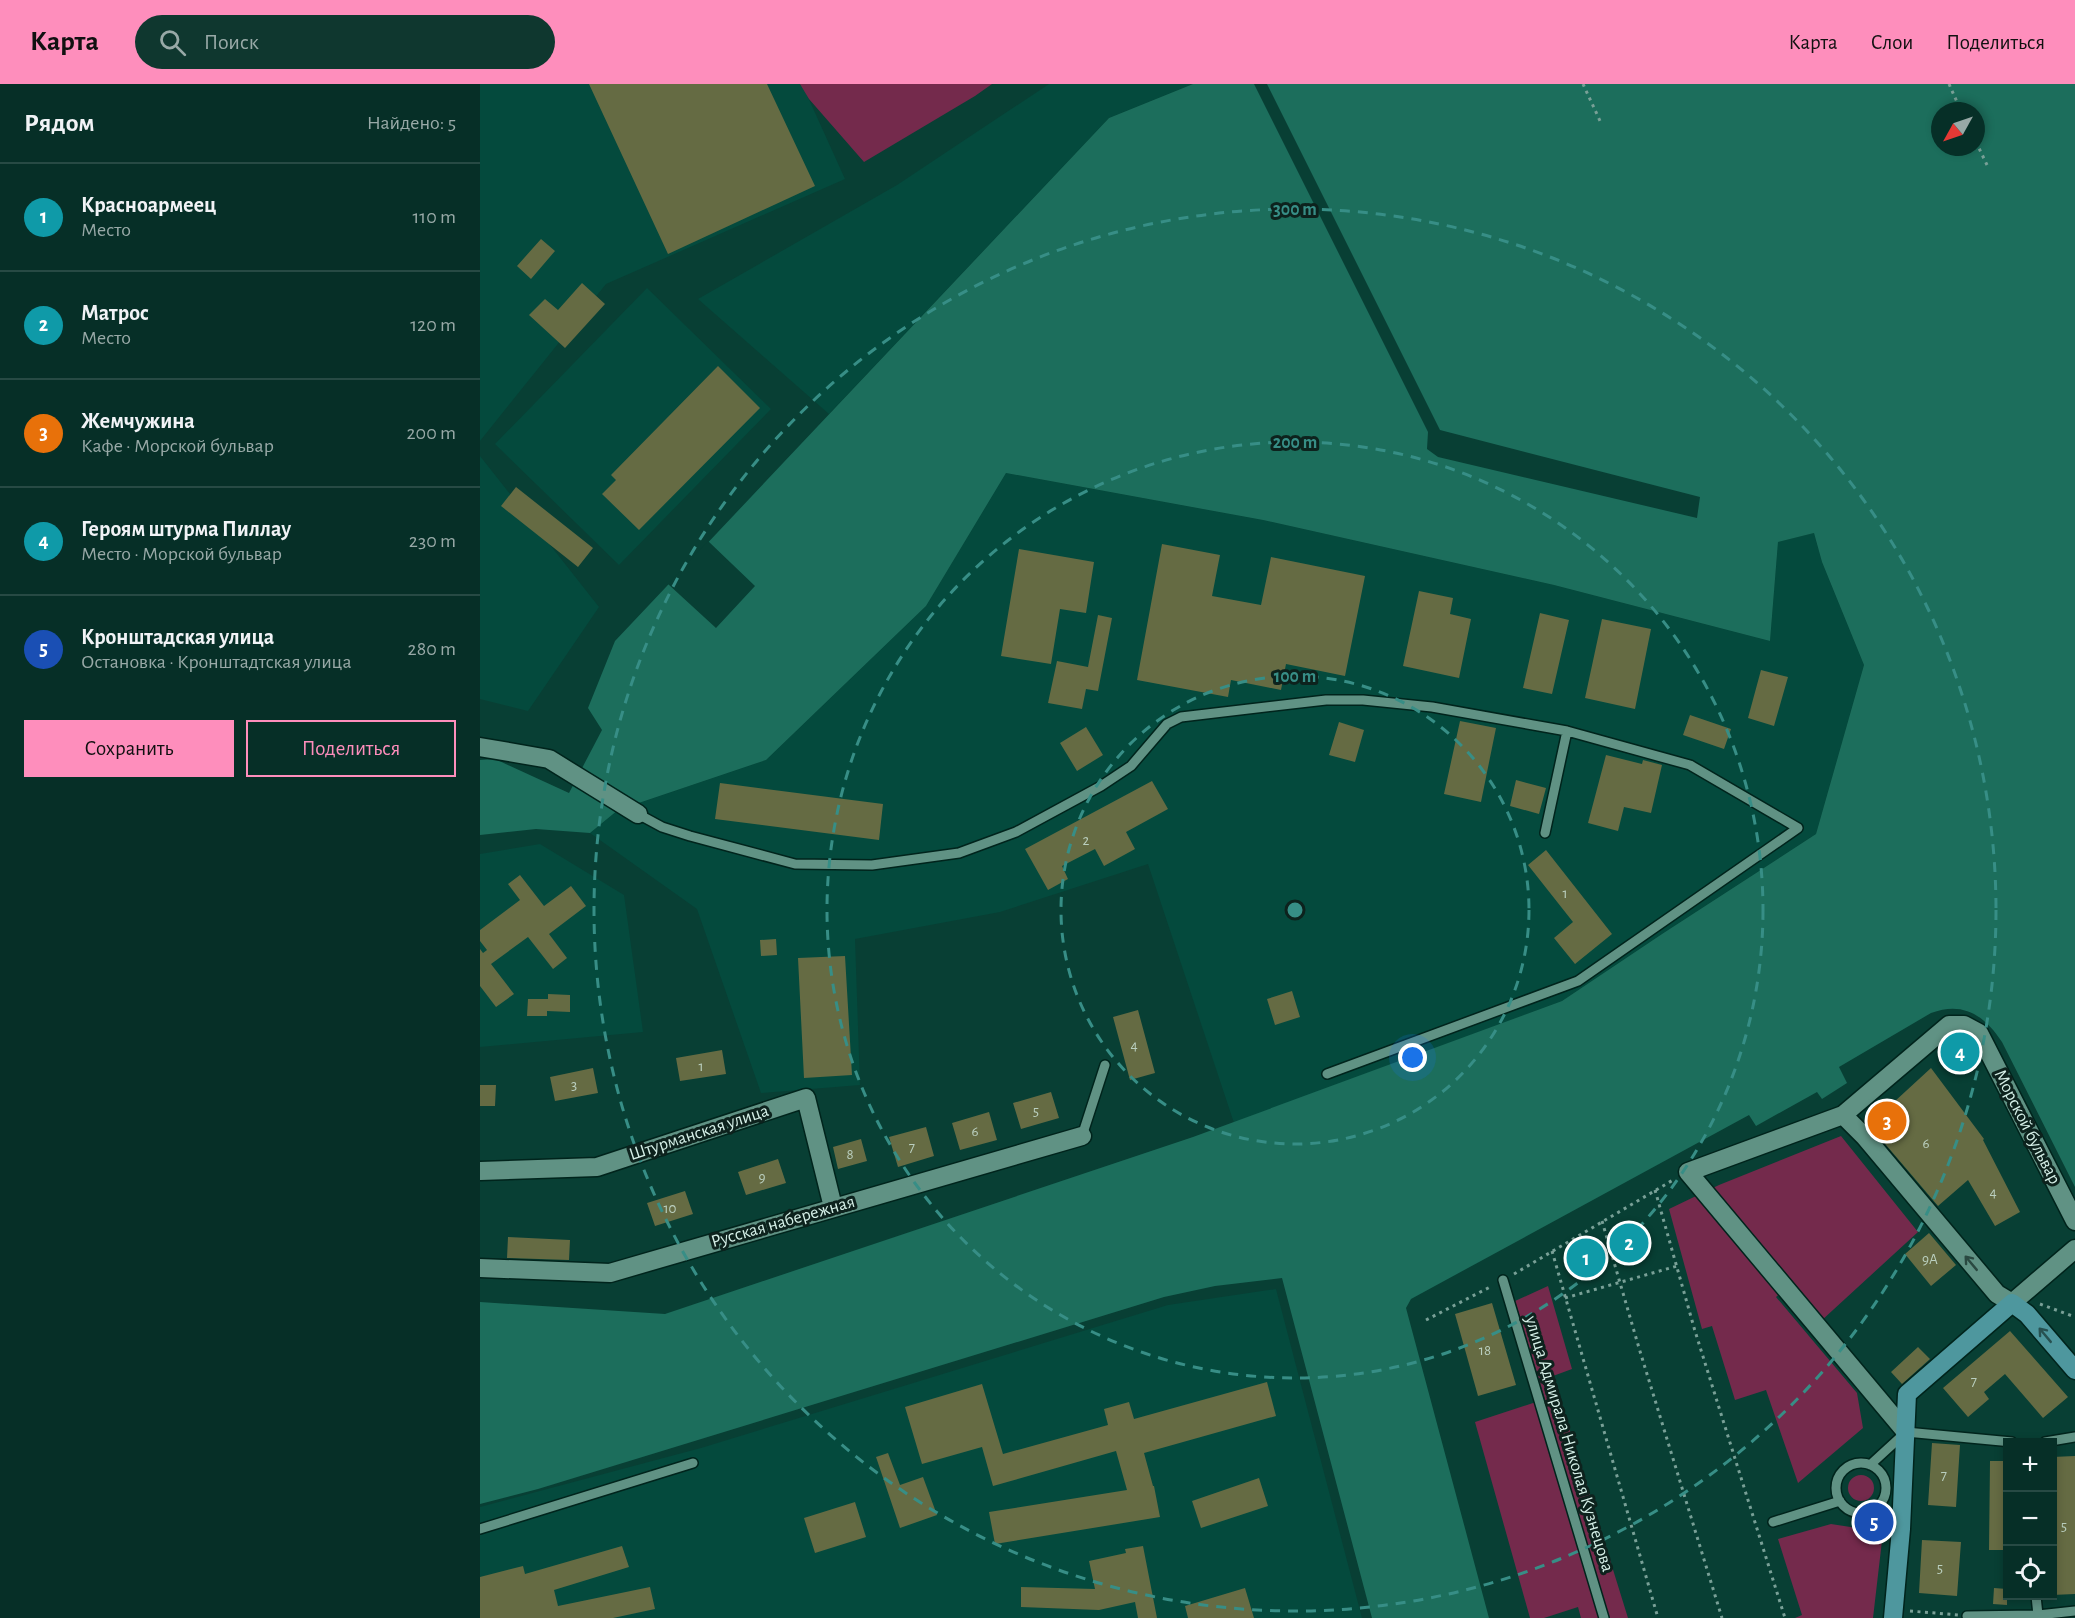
<!DOCTYPE html>
<html lang="ru">
<meta charset="utf-8">
<style>
:root{--surface:#062f27;--page:#0f372f;--text:#f1f3f6;--muted:#98a9a7;--line:#274a44;--accent:#fe8ebc}
body{margin:0;font-family:"Alegreya Sans",sans-serif;background:var(--page);color:var(--text)}
.controls{position:absolute;right:18px;bottom:18px;display:grid;overflow:hidden;border-radius:0px;box-shadow:0 3px 9px #0003}
.controls button{width:54px;height:54px;display:grid;place-items:center;padding:0;border:0;border-bottom:2px solid var(--line);background:var(--surface);color:var(--text);font:30px sans-serif}
.compass{position:absolute;left:1451px;top:18px;width:54px;height:54px;border-radius:50%;background:var(--surface);box-shadow:0 3px 9px #0003;rotate:230deg}
.you{position:absolute;left:933px;top:974px;width:21px;height:21px;margin:-15px;border:4px solid #fff;border-radius:50%;background:#1a73e8;box-shadow:0 0 0 9px #1a73e833}
.badge{display:grid;place-items:center;width:39px;height:39px;border-radius:50%;background:var(--accent);color:#fff;font-size:20px;font-weight:700}
.pin{position:absolute;translate:-50% -50%;border:3px solid #fff;box-shadow:0 2px 6px #0006}
.list{margin:0;padding:0;list-style:none}
h2{display:flex;justify-content:space-between;align-items:center;height:78px;margin:0;padding:0 24px;font-size:26px}
h2 small{font-size:20px;font-weight:400;color:var(--muted)}
.list li{display:grid;grid-template-columns:39px 1fr auto;gap:18px;align-items:center;box-sizing:border-box;height:108px;padding:0 24px;border-top:2px solid var(--line)}
.list b{display:block;font-size:22px;white-space:nowrap}
.list p{margin:0;font-size:20px;white-space:nowrap;color:var(--muted)}
.list em{font-size:20px;font-style:normal;color:var(--muted)}
.actions{display:flex;gap:12px;padding:18px 24px}
.actions a{flex:1;padding:14px 0;border:2px solid var(--accent);border-radius:0px;text-align:center;font-size:21px;color:var(--accent)}
.actions .main{background:var(--accent);color:#111}
.icon{flex:none;width:33px;height:33px;fill:none;stroke:currentColor;stroke-width:2;stroke-linecap:round;stroke-linejoin:round}
.map{position:relative;flex:none;width:1595px;height:1534px;overflow:hidden}
header{display:flex;align-items:center;gap:36px;box-sizing:border-box;height:84px;padding:0 30px;background:var(--accent);color:#111}
header strong{font-size:28px}
nav{display:flex;gap:33px;margin-inline-start:auto;font-size:21px}
.search{width:420px;height:54px;background:var(--page);display:flex;align-items:center;gap:15px;box-sizing:border-box;padding:0 21px;border-radius:33px;color:var(--muted);font-size:22px}
main{display:flex}
aside{flex:1;background:var(--surface)}
.map>svg:first-child{display:block}
.built{fill:#044a3d}
.green{fill:#742a4c}
.water{fill:#1c6e5c;fill-rule:evenodd}
.pier{fill:#083f34}
.building{fill:#656b43}
.lines{fill:none;stroke-linecap:round;stroke-linejoin:round}
.lane-casing{stroke:#00241c;stroke-width:12}
.street-casing{stroke:#00241c;stroke-width:21}
.secondary-casing{stroke:#00241c;stroke-width:21}
.path{stroke:#79a097;stroke-width:3;stroke-dasharray:3 4.5;stroke-linecap:butt}
.lane{stroke:#609284;stroke-width:9}
.street{stroke:#609284;stroke-width:18}
.secondary{stroke:#4e979e;stroke-width:18}
.oneway{stroke:#2a4941}
.oneway2{stroke:#275151}
.ring{fill:none;stroke:#378e86;stroke-width:3;stroke-dasharray:10 8}
.labels{text-anchor:middle;dominant-baseline:central;stroke-width:6;stroke-linejoin:round;paint-order:stroke}
.number-label{font-size:15px;fill:#bacfbf}
.street-label{font-size:18px;fill:#d6f0e8;stroke:#0d221d}
.centre{fill:#378e86;stroke:#0d221d;stroke-width:3}
.ring-label{font-size:18px;text-anchor:middle;font-weight:bold;fill:#378e86;stroke:#0d221d;stroke-width:6;stroke-linejoin:round;paint-order:stroke}
</style>
<header>
<strong>Карта</strong>
<div class="search"><svg class="icon" aria-label="search" viewBox="0 0 24 24"><circle cx="10" cy="10" r="6"/><path d="M15 15l6 6"/></svg>Поиск</div>
<nav><a>Карта</a><a>Слои</a><a>Поделиться</a></nav>
</header>
<main>
<aside>
<h2>Рядом<small>Найдено: 5</small></h2>
<ul class="list">
<li><span class="badge" style="background:#0f9aa8">1</span><div><b>Красноармеец</b><p>Место</p></div><em>110 m</em></li>
<li><span class="badge" style="background:#0f9aa8">2</span><div><b>Матрос</b><p>Место</p></div><em>120 m</em></li>
<li><span class="badge" style="background:#e8710a">3</span><div><b>Жемчужина</b><p>Кафе · Морской бульвар</p></div><em>200 m</em></li>
<li><span class="badge" style="background:#0f9aa8">4</span><div><b>Героям штурма Пиллау</b><p>Место · Морской бульвар</p></div><em>230 m</em></li>
<li><span class="badge" style="background:#1a4fb4">5</span><div><b>Кронштадская улица</b><p>Остановка · Кронштадтская улица</p></div><em>280 m</em></li>
</ul>
<div class="actions"><a class="main">Сохранить</a><a>Поделиться</a></div>
</aside>
<div class="map">
<svg width="1595" height="1534" viewBox="0 0 1595 1534">
<rect width="100%" height="100%" fill="#083f34"/>
<path class="built" d="M0 0H322L365 95 126 200 0 357Z
M569 0H713L629 34 349 330 218 215 417 101Z
M167 204 291 325 139 481 15 360Z
M0 372 119 523 48 627 0 615Z
M526 389 783 436 1074 501 1290 557 1298 458 1334 449 1342 478 1384 581 1336 750 1182 850 1082 917 754 1039 668 780 520 828 375 855 380 1001 281 1009 217 825 110 749 138 726 286 676 446 522Z
M60 760 144 811 163 948 0 963V770Z
M796 1205 882 1534H0V1423L221 1364 688 1221Z"/>
<path class="green" d="M320 0H512L495 12 384 78 329 15Z
M1361 1052 1438 1148 1341 1237 1312 1199 1296 1213 1377 1309 1383 1344 1318 1399 1286 1306 1255 1316 1232 1242 1222 1245 1189 1125 1239 1101Z
M1068 1202 1092 1285 1073 1292 1148 1534H1101L1098 1523 1064 1534H1050L995 1338 1065 1315 1035 1217Z
M1368 1404a13 13 0 1 1 26 0a13 13 0 1 1-26 0Z
M1351 1440 1403 1448 1393 1534H1315L1322 1531 1298 1455Z"/>
<path class="water" d="M713 0H1595V1103L1522 958C1504 931 1483 917 1451 929L1359 983 1367 999 1342 1015 1337 1008 1276 1042 1269 1031 931 1215 926 1224 1009 1534H892L802 1194 735 1202 684 1213 58 1405 0 1420V1218L185 1230 713 1053 1082 917 1182 850 1336 750 1384 581 1342 478 1334 449 1298 458 1290 557 1074 501 783 436 526 389 446 522 286 676 138 726 110 749 56 745 0 751V676L15 675 89 709 122 646 108 624 135 557 629 34ZM1460 27H1496V63H1460Z"/>
<path class="pier" d="M774 0H787L960 346 1220 413 1217 434 958 373 947 365 948 348Z
M228 457 275 502 236 544 188 500Z"/>
<path class="building" d="M109 0H287L335 102 188 170Z
M61 155 75 167 51 195 37 182Z
M102 199 125 220 85 264 49 231 65 215 78 226Z
M238 282 280 324 159 446 122 410 136 396 131 391Z
M36 403 113 464 98 483 21 422Z
M682 460 740 471 732 512 781 521 791 473 885 492 865 592 806 580 801 606 751 596 748 613 657 596Z
M539 465 614 478 606 529 580 525 571 580 521 572Z
M939 507 973 514 970 530 991 535 979 594 923 582Z
M1060 529 1089 536 1072 610 1043 604Z
M618 531 632 534 618 607 606 605 602 625 568 619 577 577 608 583Z
M1122 535 1171 545 1155 625 1105 614Z
M1281 586 1308 593 1294 642 1268 634Z
M1210 631 1251 645 1244 665 1203 651Z
M980 637 1016 644 1001 718 964 710Z
M859 638 884 646 875 678 849 671Z
M606 643 623 671 597 687 580 659Z
M1126 671 1162 680 1163 676 1182 681 1171 729 1144 723 1138 747 1108 739Z
M1036 696 1066 704 1059 730 1030 722Z
M672 697 688 725 646 748 655 765 624 782 615 765 582 782 588 795 568 806 545 765Z
M240 699 403 720 399 756 235 735Z
M1066 766 1132 850 1095 880 1074 854 1093 838 1048 781Z
M40 791 64 822 91 802 106 822 69 850 87 874 73 885 48 853 11 880 34 910 16 923 0 902V865L3 869 7 866 0 857V846L40 816 28 800Z
M296 855 297 871 281 872 280 856Z
M365 872 372 991 324 994 318 874Z
M812 907 820 933 795 941 787 915Z
M68 910 90 911V928L67 927V932H47L48 915H68Z
M658 926 675 989 650 996 633 933Z
M242 966 246 990 200 997 196 974Z
M113 984 118 1009 75 1017 70 993Z
M1451 984 1504 1055 1503 1056 1540 1128 1515 1142 1488 1096 1458 1122 1389 1041Z
M0 1001H16L15 1022H0Z
M571 1008 579 1034 541 1045 533 1019Z
M509 1028 517 1056 480 1066 472 1039Z
M446 1043 454 1072 418 1083 409 1053Z
M381 1055 387 1077 358 1085 353 1063Z
M298 1075 306 1099 266 1111 258 1088Z
M205 1107 213 1130 175 1142 167 1119Z
M1449 1149 1476 1181 1451 1202 1425 1170Z
M28 1153 90 1156 89 1176 27 1174Z
M1012 1219 1036 1301 998 1312 975 1230Z
M1530 1247 1588 1313 1563 1334 1525 1290 1504 1308 1509 1315 1488 1333 1463 1304Z
M1438 1263 1450 1275 1422 1300 1411 1288Z
M787 1298 796 1332 664 1369 673 1402H674L680 1433 515 1460 509 1428 647 1406 636 1367 513 1402 502 1363 442 1380 425 1323 502 1300 523 1370 628 1341 624 1325 649 1318 654 1335Z
M1452 1359 1480 1361 1476 1423 1448 1421Z
M408 1369 420 1401 443 1393 457 1431 420 1444 396 1373Z
M1595 1372V1510L1572 1511V1373Z
M1510 1377H1526V1466H1509Z
M779 1394 788 1422 721 1444 712 1417Z
M375 1418 386 1453 335 1469 324 1434Z
M1442 1456 1481 1458 1477 1512 1439 1509Z
M142 1462 149 1483 74 1506 78 1522 170 1503 175 1525 133 1534H0V1493L43 1482 45 1490Z
M663 1462 677 1534H658L655 1518 619 1526 541 1523V1503L615 1505 609 1477 646 1469 645 1465Z
M765 1504 774 1534H708L705 1522Z
M1514 1504 1527 1505V1521L1513 1520Z"/>
<g class="lines">
<defs>
<path id="lane" d="M158 730 182 743 210 752 315 780 392 781 479 769 536 748 621 702 651 682 687 640 701 633 846 616H883L952 623 1087 647 1065 749
M847 990 1098 897 1318 744 1210 681 1087 647
M602 1052 625 981
M1023 1196 1124 1534
M1565 1358 1595 1353
M1356 1404a25 25 0 1 1 50 0a25 25 0 1 1-50 0Z
M1390 1381 1426 1348 1532 1358
M1293 1438 1360 1417
M0 1445 213 1379
M1556 1512 1558 1531
M1487 1532 1558 1531 1595 1527"/>
<path id="street" d="M0 663 69 675 158 730
M1363 1031 1385 1053 1517 1210 1532 1219 1595 1165
M0 1087 117 1083 326 1014 353 1123
M0 1184 130 1189 602 1052
M1426 1348 1208 1088 1363 1031 1469 941H1484L1499 949 1595 1137"/>
<path id="secondary" d="M1413 1534 1421 1445 1427 1310 1532 1219 1547 1230 1595 1286"/>
</defs>
<use href="#lane" class="lane-casing"/>
<use href="#street" class="street-casing"/>
<use href="#secondary" class="secondary-casing"/>
<path class="path" d="M1103 0 1121 39
M1469 0 1481 27
M1496 58 1508 83
M1175 1106 1215 1247 1305 1534
M1122 1137 1159 1264 1242 1534
M1072 1167 1178 1534
M1034 1190 1193 1096
M1085 1214 1197 1182
M1560 1220 1595 1233
M946 1236 1012 1202
M1430 1527 1478 1531"/>
<use href="#lane" class="lane"/>
<use href="#street" class="street"/>
<use href="#secondary" class="secondary"/>
</g>
<defs><path id="oneway-shaft" d="M-6 0H5M1.5-3L5.5 0L1.5 3" fill="none" stroke-width="1.6" stroke-linecap="round" stroke-linejoin="round" transform="scale(1.5)"/></defs>
<use class="oneway" href="#oneway-shaft" transform="translate(1491 1179) rotate(-130)"/>
<use class="oneway2" href="#oneway-shaft" transform="translate(1565 1251) rotate(-130)"/>
<g class="ring">
<circle cx="815" cy="826" r="234"/>
<circle cx="815" cy="826" r="468"/>
<circle cx="815" cy="826" r="701"/>
</g>
<g class="labels">
<g class="number-label">
<text x="606" y="756">2</text>
<text x="1085" y="809">1</text>
<text x="654" y="961">4</text>
<text x="221" y="982">1</text>
<text x="94" y="1001">3</text>
<text x="556" y="1027">5</text>
<text x="495" y="1047">6</text>
<text x="1446" y="1059">6</text>
<text x="432" y="1063">7</text>
<text x="370" y="1070">8</text>
<text x="282" y="1093">9</text>
<text x="1513" y="1108">4</text>
<text x="190" y="1124">10</text>
<text x="1450" y="1175">9А</text>
<text x="1005" y="1266">18</text>
<text x="1494" y="1297">7</text>
<text x="1464" y="1391">7</text>
<text x="1584" y="1442">5</text>
<text x="1460" y="1484">5</text>
</g>
<g class="street-label">
<text transform="translate(1547 1043) rotate(63)">Морской бульвар</text>
<text transform="translate(219 1049) rotate(-18)">Штурманская улица</text>
<text transform="translate(303 1138) rotate(-16)">Русская набережная</text>
<text transform="translate(1089 1360) rotate(73)">улица Адмирала Николая Кузнецова</text>
</g>
</g>
<circle cx="815" cy="826" r="9" class="centre"/>
<g class="ring-label">
<text x="815" y="131">300 m</text>
<text x="815" y="364">200 m</text>
<text x="815" y="598">100 m</text>
</g>
</svg>
<div class="controls">
<button>+</button>
<button>−</button>
<button><svg class="icon" aria-label="locate" viewBox="0 0 24 24"><circle cx="12" cy="12" r="6"/><path d="M12 2v4M12 18v4M2 12h4M18 12h4"/></svg></button>
</div>
<svg class="compass" viewBox="-18 -18 36 36"><path d="M0-13l5 13h-10z" fill="#e53935"/><path d="M0 13l5-13h-10z" fill="#98a9a7"/></svg>
<div class="you"></div>
<div class="pin badge" style="left:1106px;top:1174px;background:#0f9aa8">1</div>
<div class="pin badge" style="left:1149px;top:1159px;background:#0f9aa8">2</div>
<div class="pin badge" style="left:1407px;top:1037px;background:#e8710a">3</div>
<div class="pin badge" style="left:1480px;top:968px;background:#0f9aa8">4</div>
<div class="pin badge" style="left:1394px;top:1438px;background:#1a4fb4">5</div>
</div>
</main>
